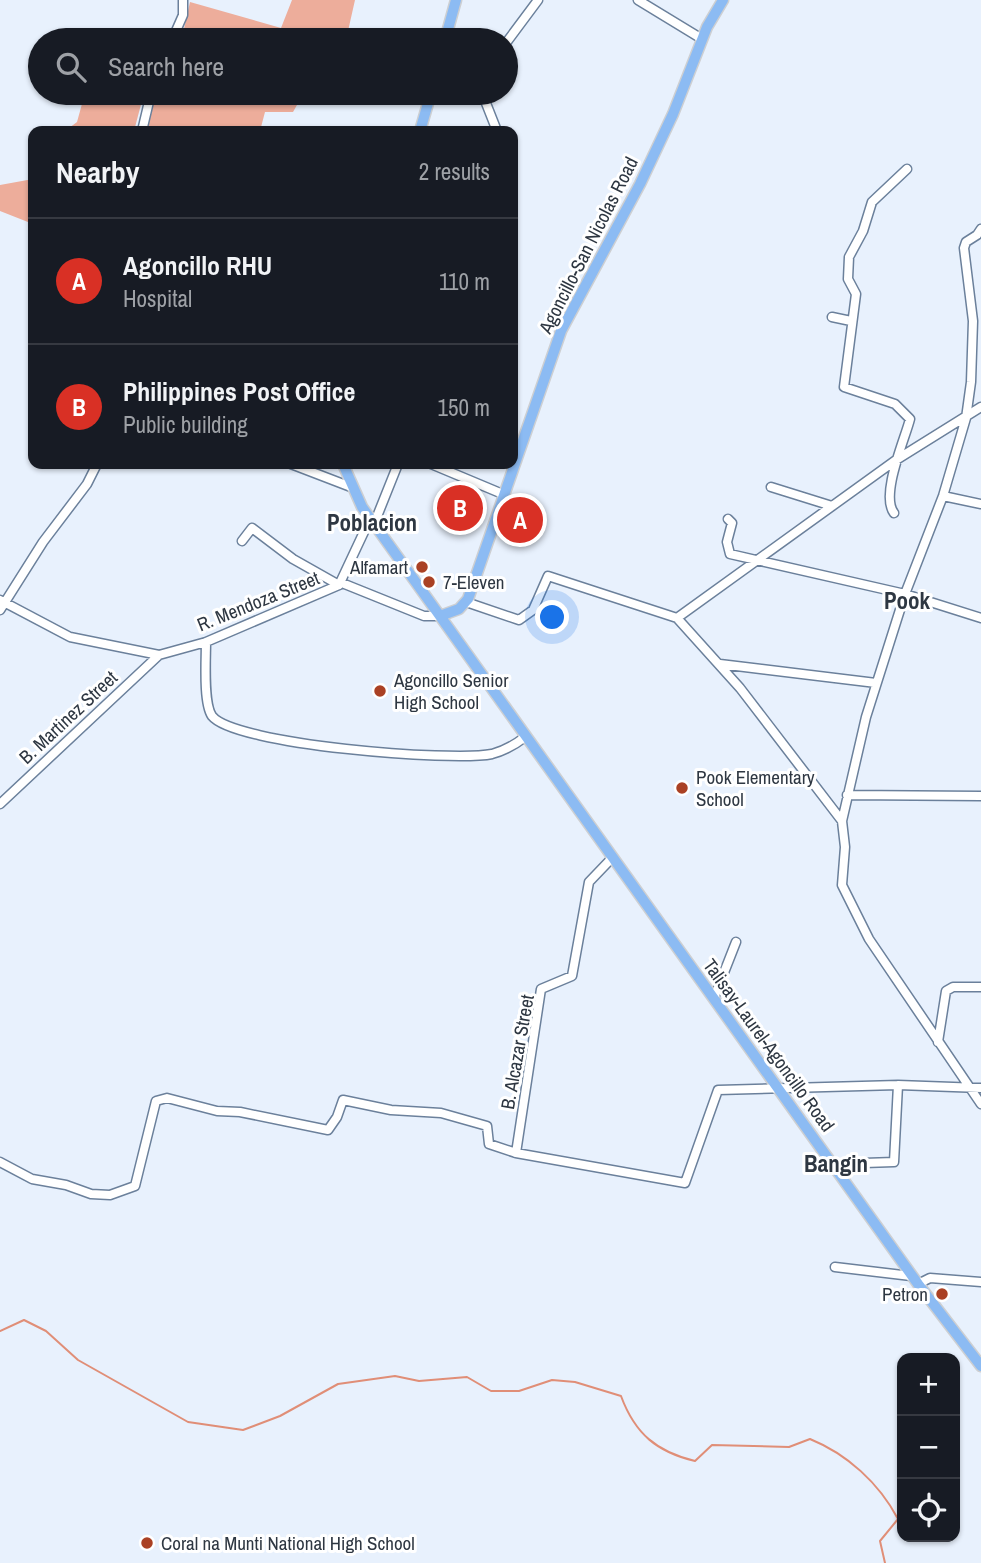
<!DOCTYPE html>
<meta charset="utf-8">
<style>
:root{--surface:#171b24;--page:#20242c;--text:#f1f3f6;--muted:#9ea1a6;--line:#363941;--accent:#d93025}
body{margin:0;font-family:"Archivo Narrow",sans-serif;background:var(--page);color:var(--text)}
.controls{position:absolute;right:21px;bottom:21px;display:grid;overflow:hidden;border-radius:14px;box-shadow:0 2px 5px #0004}
.controls button{width:63px;height:63px;display:grid;place-items:center;padding:0;border:0;border-bottom:2px solid var(--line);background:var(--surface);color:var(--text);font:35px sans-serif}
.you{position:absolute;left:553px;top:618px;width:24px;height:24px;margin:-18px;border:5px solid #fff;border-radius:50%;background:#1a73e8;box-shadow:0 0 0 10px #1a73e833}
.badge{display:grid;place-items:center;width:46px;height:46px;border-radius:50%;background:var(--accent);color:#fff;font-size:23px;font-weight:700}
.pin{position:absolute;translate:-50% -50%;border:4px solid #fff;box-shadow:0 2px 7px #0006}
.list{margin:0;padding:0;list-style:none}
h2{display:flex;justify-content:space-between;align-items:center;height:91px;margin:0;padding:0 28px;font-size:30px}
h2 small{font-size:23px;font-weight:400;color:var(--muted)}
.list li{display:grid;grid-template-columns:46px 1fr auto;gap:21px;align-items:center;box-sizing:border-box;height:126px;padding:0 28px;border-top:2px solid var(--line)}
.list b{display:block;font-size:26px;white-space:nowrap}
.list p{margin:0;font-size:23px;white-space:nowrap;color:var(--muted)}
.list em{font-size:23px;font-style:normal;color:var(--muted)}
.icon{flex:none;width:38px;height:38px;fill:none;stroke:currentColor;stroke-width:2;stroke-linecap:round;stroke-linejoin:round}
.map{position:relative;flex:none;width:981px;height:1563px;overflow:hidden}
.search{position:absolute;background:var(--surface);box-shadow:0 2px 5px #0004;left:28px;top:28px;width:490px;height:77px;display:flex;align-items:center;gap:18px;box-sizing:border-box;padding:0 24px;border-radius:38px;color:var(--muted);font-size:26px}
.panel{position:absolute;background:var(--surface);box-shadow:0 2px 5px #0004;left:28px;top:126px;width:490px;height:343px;border-radius:14px}
.map>svg:first-child{display:block}
.green{fill:#edad9b}
.lines{fill:none;stroke-linecap:round;stroke-linejoin:round}
.stream{stroke:#e08e77;stroke-width:2}
.minor-casing{stroke:#6b809b;stroke-width:11}
.major-casing{stroke:#cdcfd2;stroke-width:13}
.minor{stroke:#fff;stroke-width:8}
.major{stroke:#8cbbf3;stroke-width:10}
.poi-dot{fill:#aa4124;stroke:#fff;stroke-width:2.5}
.labels{text-anchor:middle;dominant-baseline:central;stroke-width:6;stroke-linejoin:round;paint-order:stroke}
.street-label{font-size:19px;fill:#2e3742;stroke:#fff}
.poi-label{font-size:19px;fill:#2e3742;stroke:#fff;text-anchor:start}
.quarter-label{font-size:23px;font-weight:bold;fill:#2e3742;stroke:#fff}
</style>
<div class="map">
<svg width="981" height="1563" viewBox="0 0 981 1563">
<rect width="100%" height="100%" fill="#e8f1fd"/>
<path class="green" d="M292 0H355L346 40H177L184 29 190 2 281 28Z
M85 93H144L134 131H65L77 122Z
M156 93H308L307 100 301 98 293 112H265L260 131H147Z
M33 179V224L0 211V185Z"/>
<g class="lines">
<path class="stream" d="M0 1331 24 1320 46 1331 78 1360 188 1422 243 1430 280 1416 338 1384 395 1376 419 1381 467 1377 491 1391H519L552 1380 575 1382 621 1396C635 1434 657 1452 695 1461L712 1445 789 1447 810 1439C847 1454 879 1483 898 1519L880 1541 885 1563"/>
<defs>
<path id="minor" d="M638 0 702 39
M172 40 183 15V0
M506 43 538 0
M482 93 497 131
M142 131 151 93
M981 229 977 235 966 242 964 248 973 321 971 382 966 418 943 496 905 594 866 717 842 821 845 847 842 885 869 939 981 1104
M832 317 851 321
M291 464 351 487
M431 464 505 495
M771 487 832 506
M943 496 981 504
M894 513C880 495 905 439 910 419L895 404 844 387 856 294 848 279 849 257 863 231 872 202 907 169
M728 519 732 523 727 542 730 554 905 594 981 618
M374 524 398 464
M242 541 252 528 293 559 339 585
M342 583 424 616H440
M0 600 70 637 159 655
M466 602 519 620 533 610 548 576 677 618 896 460 981 407
M0 610 43 542 87 484 97 464
M677 618 740 688 842 821
M206 642C206 659 203 703 212 716 235 745 453 762 492 754 503 751 516 744 525 737
M720 664 876 683
M847 795 981 796
M0 804 159 655 206 642 339 585 370 519
M714 998 736 942
M938 1042 946 991 953 987H981
M516 1153 541 989 572 976 589 882 612 858
M0 1162 32 1179 66 1185 91 1194 110 1195 135 1186 156 1101 167 1098 217 1111 240 1112 328 1130 337 1117 343 1100 391 1110 441 1113 487 1126 489 1144 516 1153 685 1183 718 1090 898 1085
M834 1164 894 1162 898 1085 981 1088
M835 1267 911 1276
M918 1284 930 1278 981 1282"/>
<path id="major" d="M445 40 456 0
M420 131 431 93
M343 464 362 507 918 1284 981 1366
M440 616 459 609 468 599 561 331 640 184 673 114 707 27 723 0"/>
</defs>
<use href="#minor" class="minor-casing"/>
<use href="#major" class="major-casing"/>
<use href="#minor" class="minor"/>
<use href="#major" class="major"/>
</g>
<g class="poi-dot">
<circle cx="422" cy="567" r="7"/>
<circle cx="429" cy="582" r="7"/>
<circle cx="380" cy="691" r="7"/>
<circle cx="682" cy="788" r="7"/>
<circle cx="942" cy="1294" r="7"/>
<circle cx="147" cy="1543" r="7"/>
</g>
<g class="labels">
<g class="street-label">
<text transform="translate(588 245) rotate(-63)">Agoncillo-San Nicolas Road</text>
<text transform="translate(258 601) rotate(-22)">R. Mendoza Street</text>
<text transform="translate(68 717) rotate(-43)">B. Martinez Street</text>
<text transform="translate(769 1045) rotate(54)">Talisay-Laurel-Agoncillo Road</text>
<text transform="translate(517 1052) rotate(-80)">B. Alcazar Street</text>
</g>
<g class="poi-label">
<text x="408" y="567" text-anchor="end">Alfamart</text>
<text x="443" y="582">7-Eleven</text>
<text x="394" y="680">Agoncillo Senior<tspan x="394" dy="22">High School</tspan></text>
<text x="696" y="777">Pook Elementary<tspan x="696" dy="22">School</tspan></text>
<text x="928" y="1294" text-anchor="end">Petron</text>
<text x="161" y="1543">Coral na Munti National High School</text>
</g>
<g class="quarter-label">
<text x="372" y="522">Poblacion</text>
<text x="907" y="600">Pook</text>
<text x="836" y="1163">Bangin</text>
</g>
</g>
</svg>
<div class="controls">
<button>+</button>
<button>−</button>
<button><svg class="icon" aria-label="locate" viewBox="0 0 24 24"><circle cx="12" cy="12" r="6"/><path d="M12 2v4M12 18v4M2 12h4M18 12h4"/></svg></button>
</div>
<div class="you"></div>
<div class="pin badge" style="left:520px;top:520px">A</div>
<div class="pin badge" style="left:460px;top:508px">B</div>
<div class="search"><svg class="icon" aria-label="search" viewBox="0 0 24 24"><circle cx="10" cy="10" r="6"/><path d="M15 15l6 6"/></svg>Search here</div>
<section class="panel">
<h2>Nearby<small>2 results</small></h2>
<ul class="list">
<li><span class="badge">A</span><div><b>Agoncillo RHU</b><p>Hospital</p></div><em>110 m</em></li>
<li><span class="badge">B</span><div><b>Philippines Post Office</b><p>Public building</p></div><em>150 m</em></li>
</ul>
</section>
</div>
